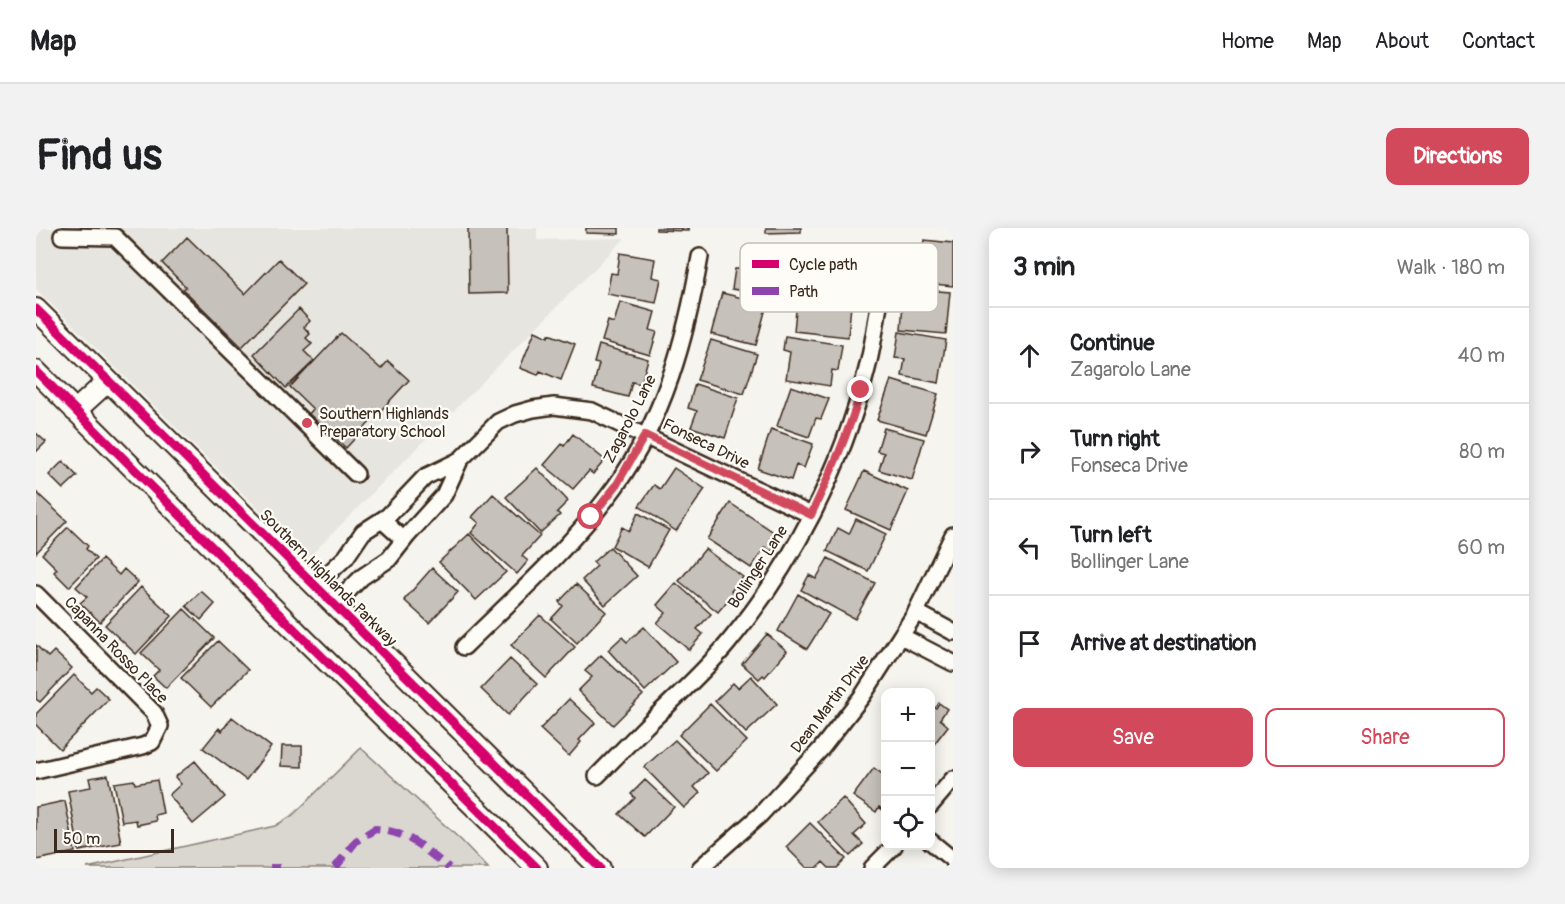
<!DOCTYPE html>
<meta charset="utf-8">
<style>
:root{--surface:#fff;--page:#f2f2f2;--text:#202124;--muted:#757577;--line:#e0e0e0;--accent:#d1495b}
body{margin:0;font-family:Pangolin,sans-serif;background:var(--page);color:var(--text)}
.controls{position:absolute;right:18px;bottom:18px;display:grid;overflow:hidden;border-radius:12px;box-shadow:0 3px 15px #0003}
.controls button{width:54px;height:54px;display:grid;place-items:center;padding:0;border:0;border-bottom:2px solid var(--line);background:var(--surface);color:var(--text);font:30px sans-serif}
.scale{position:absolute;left:18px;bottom:15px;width:120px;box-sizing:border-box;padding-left:6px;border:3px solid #3b2a1e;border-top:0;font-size:16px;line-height:21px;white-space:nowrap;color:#3b2a1e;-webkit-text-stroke:4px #fdfcf7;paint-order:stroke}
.stop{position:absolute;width:18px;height:18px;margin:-14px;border:4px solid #d1495b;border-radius:50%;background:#fff}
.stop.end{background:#d1495b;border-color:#fff;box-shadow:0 2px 6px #0008}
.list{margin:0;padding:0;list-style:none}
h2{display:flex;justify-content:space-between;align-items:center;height:78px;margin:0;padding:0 24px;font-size:26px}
h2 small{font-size:20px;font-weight:400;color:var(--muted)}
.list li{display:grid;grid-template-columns:39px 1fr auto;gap:18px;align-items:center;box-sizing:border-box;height:96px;padding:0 24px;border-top:2px solid var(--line)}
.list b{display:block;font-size:22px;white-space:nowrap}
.list p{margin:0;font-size:20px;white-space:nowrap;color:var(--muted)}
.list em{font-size:20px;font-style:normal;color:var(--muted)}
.actions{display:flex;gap:12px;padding:18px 24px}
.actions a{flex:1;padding:14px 0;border:2px solid var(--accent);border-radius:12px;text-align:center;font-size:21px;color:var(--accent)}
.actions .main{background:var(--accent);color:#fff}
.icon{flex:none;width:33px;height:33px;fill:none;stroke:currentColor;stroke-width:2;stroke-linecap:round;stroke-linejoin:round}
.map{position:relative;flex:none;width:917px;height:640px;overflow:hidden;border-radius:12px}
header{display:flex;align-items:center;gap:36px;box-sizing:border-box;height:84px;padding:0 30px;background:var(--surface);border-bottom:2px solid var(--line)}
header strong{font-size:28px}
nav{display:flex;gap:33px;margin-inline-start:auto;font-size:21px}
.intro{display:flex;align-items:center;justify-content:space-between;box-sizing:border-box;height:144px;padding:0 36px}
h1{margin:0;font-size:42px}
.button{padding:15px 27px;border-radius:12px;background:var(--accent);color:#fff;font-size:21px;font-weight:700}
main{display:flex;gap:36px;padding:0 36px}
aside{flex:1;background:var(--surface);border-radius:12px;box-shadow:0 3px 15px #0003}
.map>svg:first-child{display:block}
.built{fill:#e7e5df}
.green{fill:#dad6d0;stroke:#8a8077;stroke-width:1.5}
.building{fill:#c7c1bb;stroke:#3b2a1e;stroke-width:1.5}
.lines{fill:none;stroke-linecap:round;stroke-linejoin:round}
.minor-casing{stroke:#3b2a1e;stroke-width:20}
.major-casing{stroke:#3b2a1e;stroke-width:24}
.minor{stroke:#fdfcf7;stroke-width:15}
.major{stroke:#fdfcf7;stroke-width:20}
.quiet{stroke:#8e44ad;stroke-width:8;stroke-dasharray:15 8;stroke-linecap:butt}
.cycleway-casing{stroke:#fdfcf7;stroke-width:13}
.cycleway{stroke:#d6006c;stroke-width:9}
.route{stroke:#d1495b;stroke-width:8}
.poi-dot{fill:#d1495b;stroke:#fdfcf7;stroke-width:2}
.labels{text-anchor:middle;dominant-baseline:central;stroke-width:4.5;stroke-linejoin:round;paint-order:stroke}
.poi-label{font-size:16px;fill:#3b2a1e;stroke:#fdfcf7;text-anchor:start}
.street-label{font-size:16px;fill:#3b2a1e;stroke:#fdfcf7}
.key{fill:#fdfcf7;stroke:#c3bdb6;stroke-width:1.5}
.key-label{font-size:16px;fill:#3b2a1e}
</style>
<header>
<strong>Map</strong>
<nav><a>Home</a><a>Map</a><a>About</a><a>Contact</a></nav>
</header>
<div class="intro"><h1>Find us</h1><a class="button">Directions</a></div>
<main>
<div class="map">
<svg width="917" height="640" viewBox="0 0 917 640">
<rect width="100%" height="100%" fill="#f5f4ee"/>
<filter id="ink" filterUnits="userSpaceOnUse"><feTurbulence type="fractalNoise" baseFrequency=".0167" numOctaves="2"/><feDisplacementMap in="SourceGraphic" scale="12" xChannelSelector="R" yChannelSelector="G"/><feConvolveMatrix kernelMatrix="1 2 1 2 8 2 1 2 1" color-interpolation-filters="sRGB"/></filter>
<g filter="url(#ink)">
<path class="built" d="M0 0H501V12L589 10 272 330 0 61Z"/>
<path class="green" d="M325 520 426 613 452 640H51L239 598 257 587Z"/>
<path class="building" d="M432 0H471L472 65 433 66Z
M550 0H583V6L550 5Z
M620 0H653V3L620 2Z
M730 0H765V4L730 5Z
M151 9 209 66 243 31 268 56 206 119 147 61 150 59 126 35Z
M888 12 917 15V58L888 55 891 33H885Z
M708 20 745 26 736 67 696 61 699 41H705Z
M584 25 619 31 616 49 625 51 620 75 571 66 575 45 581 46Z
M879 61 914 64 910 106 865 102 867 75 878 76Z
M762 62 816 67 812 109 758 103Z
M686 65 731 76 720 117 675 106Z
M584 74 619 84 614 102 621 104 614 127 566 113 572 93 578 95Z
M263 81 274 93 268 99 274 106 270 110 276 116 268 123 278 133 250 160 218 126Z
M499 103 512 109 513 106 539 116 525 152 504 143 502 147 484 140Z
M863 104 910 112 903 155 866 148 869 131 859 130Z
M305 105 345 141 352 133 373 152 310 220 273 186 277 181 254 159Z
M749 108 806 117 802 143 796 142 794 158 750 151 754 124 747 122Z
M675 112 721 126 708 166 661 152Z
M563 117 612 131 605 156 596 154 592 169 557 160 563 136 558 135Z
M855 152 902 166 890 206 841 192Z
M659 156 702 170 689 210 655 199 661 183 652 180Z
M755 158 793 171 785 191 780 190 773 209 741 198Z
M848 200 888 211 876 252 843 242 848 225 841 223Z
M735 201 777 216 768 240 760 237 755 252 722 241Z
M0 205 10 214 0 224Z
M537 206 569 232 557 246 553 243 537 261 508 237 526 216 528 218Z
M27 233 41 248 27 261 13 247Z
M501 240 532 273 521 284 524 287 504 305 470 269Z
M638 240 669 261 640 303 603 278 618 257 624 261Z
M828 243 872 263 855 302 810 282Z
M0 264 31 293 0 325Z
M457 266 504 308 486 328 492 333 481 346 435 305 443 295 436 289Z
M694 275 745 309 735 324 729 319 715 340 671 311Z
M602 285 633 302 612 339 576 318 586 299 593 303Z
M820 291 850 306 832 343 791 323 802 300 813 306Z
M32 299 52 318 50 321 60 331 33 359 18 344 21 341 6 326Z
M433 306 470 344 440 372 403 334Z
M574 319 601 348 569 377 546 352 561 338 557 334Z
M669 321 707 349 695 363 698 365 682 384 643 353Z
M792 330 839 355 819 391 765 362 773 347 780 351Z
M66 331 83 347 88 341 102 354 64 394 44 375 51 369 40 359Z
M396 340 422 364 393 395 368 372Z
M640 355 675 386 661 401 667 406 653 422 621 395 630 385 621 377Z
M540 356 570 384 541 415 515 391 527 378 523 374Z
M105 359 136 388 100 426 69 397Z
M165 363 179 376 165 392 150 378Z
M762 366 793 386 771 421 742 403Z
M148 381 178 410 130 460 117 448 123 442 105 425Z
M504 387 539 419 510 450 475 417Z
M608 399 640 434 609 463 572 422 586 409 591 414Z
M731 406 751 423 729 449 727 447 723 451 706 436Z
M182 413 212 442 175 479 145 450Z
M0 417 12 429 18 423 36 440 4 474 0 471Z
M565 427 607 467 577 497 542 463 556 449 549 443Z
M474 431 501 456 472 487 445 461Z
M38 447 55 464 60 459 73 471 24 521 0 497V486Z
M715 448 741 476 710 505 679 473 697 455 702 460Z
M533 471 559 495 543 512 545 514 533 528 504 501Z
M903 475 911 481 904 491 912 498 895 520 894 476 900 480Z
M674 476 711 513 680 543 643 507Z
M196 489 235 519 210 552 167 520 183 500 186 503Z
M639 512 672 545 658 559 664 565 648 580 608 539Z
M246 518H266V539L245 538Z
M159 533 189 569 157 596 133 567 145 556 139 549Z
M838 540 849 548V584L843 579 840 584 817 568Z
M72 547 85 615 43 623 32 563 55 559 53 550Z
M98 552 99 556 121 552 127 585 119 587 120 593 101 597 100 592 86 594 78 555Z
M609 552 638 579 609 609 583 586 599 570 595 566Z
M807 570 830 596 818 607 827 616 814 628 782 594Z
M29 573 39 624 0 632V579Z
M774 595 810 631 801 640H793L787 634 781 640H771L750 619Z"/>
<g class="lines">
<defs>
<path id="minor" d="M26 8 79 9 320 246
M346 292 368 312
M279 358 310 329 327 304 352 288 389 249 424 232
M0 366 118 485 124 498 116 514 107 518 0 543
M299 376 326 349 353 331 371 308 408 267 424 232 462 194 479 186 497 181 518 178 556 183 775 287
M880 384 917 404
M865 408 917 435
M428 419C480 368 536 318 579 259 628 191 650 110 664 29
M561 548C578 531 595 513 612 496 639 470 668 444 692 415 757 337 806 240 831 141 840 106 844 69 849 33
M894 578 917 551
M894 613 917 632
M664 640 724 587 785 521 827 467 879 386 917 307
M836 640 858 618"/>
<path id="major" d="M0 81 564 640
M0 143 271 414 501 640
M39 183 72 153"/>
</defs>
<use href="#minor" class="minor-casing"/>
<use href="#major" class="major-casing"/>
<use href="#minor" class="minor"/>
<use href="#major" class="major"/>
<path class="quiet" d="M234 640H244
M299 640 320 613 339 601C374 604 386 620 413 640"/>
<defs>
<path id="cycleway" d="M0 81 564 640
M0 143 271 414 501 640"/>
</defs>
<use href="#cycleway" class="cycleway-casing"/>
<use href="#cycleway" class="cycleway"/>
</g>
</g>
<g class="lines" filter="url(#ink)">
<path class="route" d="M555 289 580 258 609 207 775 287C794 246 813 205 825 162"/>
</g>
<circle class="poi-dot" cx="271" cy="195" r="6"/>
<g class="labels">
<g class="poi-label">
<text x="283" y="186">Southern Highlands<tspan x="283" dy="18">Preparatory School</tspan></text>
</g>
<g class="street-label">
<text transform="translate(594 191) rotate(-63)">Zagarolo Lane</text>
<text transform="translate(670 216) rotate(26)">Fonseca Drive</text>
<text transform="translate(722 339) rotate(-57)">Bollinger Lane</text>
<text transform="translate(292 350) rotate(45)">Southern Highlands Parkway</text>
<text transform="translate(80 422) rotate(46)">Capanna Rosso Place</text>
<text transform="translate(794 476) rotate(-53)">Dean Martin Drive</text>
</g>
</g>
<rect x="704" y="15" width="198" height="69" rx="9" class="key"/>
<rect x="716" y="32" width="27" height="8" fill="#d6006c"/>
<rect x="716" y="59" width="27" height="8" fill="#8e44ad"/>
<g class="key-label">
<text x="753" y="42">Cycle path</text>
<text x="753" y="69">Path</text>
</g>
</svg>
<div class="controls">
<button>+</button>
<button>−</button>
<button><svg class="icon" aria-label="locate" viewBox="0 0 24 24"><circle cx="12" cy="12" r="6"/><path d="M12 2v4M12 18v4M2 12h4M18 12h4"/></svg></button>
</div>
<div class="scale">50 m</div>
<div class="stop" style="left:555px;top:289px"></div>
<div class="stop end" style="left:825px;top:162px"></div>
</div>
<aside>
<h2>3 min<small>Walk · 180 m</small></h2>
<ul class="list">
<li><svg class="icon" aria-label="ahead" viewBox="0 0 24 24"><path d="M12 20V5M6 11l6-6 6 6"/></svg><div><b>Continue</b><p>Zagarolo Lane</p></div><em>40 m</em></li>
<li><svg class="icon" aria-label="right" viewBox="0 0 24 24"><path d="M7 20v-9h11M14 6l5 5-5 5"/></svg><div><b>Turn right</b><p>Fonseca Drive</p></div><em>80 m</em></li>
<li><svg class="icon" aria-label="left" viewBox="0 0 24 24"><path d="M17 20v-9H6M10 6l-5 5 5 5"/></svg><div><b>Turn left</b><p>Bollinger Lane</p></div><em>60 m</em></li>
<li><svg class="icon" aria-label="arrive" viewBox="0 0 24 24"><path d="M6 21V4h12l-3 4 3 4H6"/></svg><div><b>Arrive at destination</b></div></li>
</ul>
<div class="actions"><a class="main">Save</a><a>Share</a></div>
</aside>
</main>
